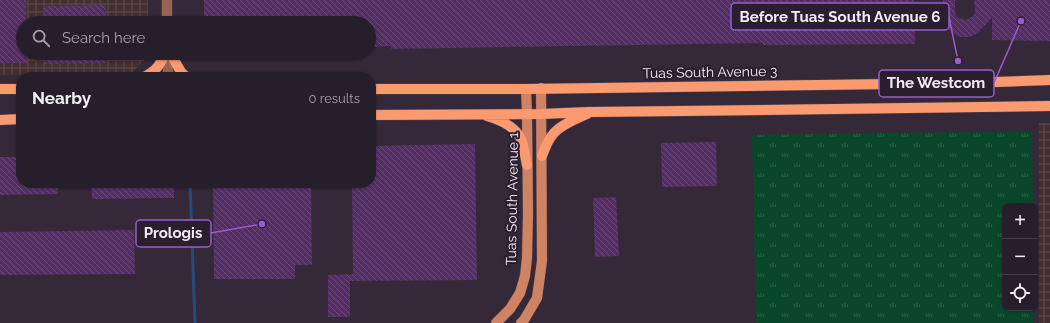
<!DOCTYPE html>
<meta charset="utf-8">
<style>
:root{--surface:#271e2b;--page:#2f2733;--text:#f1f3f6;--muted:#a4a2a9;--line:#433c47}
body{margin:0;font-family:Raleway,sans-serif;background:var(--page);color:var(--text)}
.controls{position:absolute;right:12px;bottom:12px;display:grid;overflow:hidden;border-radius:8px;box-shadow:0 1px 3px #0004}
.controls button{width:36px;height:36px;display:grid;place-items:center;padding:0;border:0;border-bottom:1px solid var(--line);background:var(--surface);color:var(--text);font:20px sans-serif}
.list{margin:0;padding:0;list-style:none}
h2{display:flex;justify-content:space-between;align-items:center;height:52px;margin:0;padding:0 16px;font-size:17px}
h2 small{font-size:13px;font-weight:400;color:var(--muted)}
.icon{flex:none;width:22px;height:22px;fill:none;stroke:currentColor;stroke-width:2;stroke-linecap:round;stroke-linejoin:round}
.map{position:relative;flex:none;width:1050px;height:323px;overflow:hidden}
.search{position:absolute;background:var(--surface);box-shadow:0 1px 3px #0004;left:16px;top:16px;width:360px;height:44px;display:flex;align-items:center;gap:10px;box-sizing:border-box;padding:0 14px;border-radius:22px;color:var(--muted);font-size:15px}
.panel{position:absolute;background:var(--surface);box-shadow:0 1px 3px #0004;left:16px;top:72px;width:360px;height:116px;border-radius:16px}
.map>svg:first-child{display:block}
.industrial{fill:url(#industrial-grid)}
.grass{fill:url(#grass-tufts)}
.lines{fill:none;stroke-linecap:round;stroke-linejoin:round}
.stream{stroke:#234c7d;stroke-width:3}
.building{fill:url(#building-back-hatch)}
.street-casing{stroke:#4f4354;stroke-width:11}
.secondary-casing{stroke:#4f4354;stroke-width:11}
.primary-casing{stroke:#4f4354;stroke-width:11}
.street{stroke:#956551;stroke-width:10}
.secondary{stroke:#cf8362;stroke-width:10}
.primary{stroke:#fc9a6f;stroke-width:10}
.labels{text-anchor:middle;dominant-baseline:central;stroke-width:4;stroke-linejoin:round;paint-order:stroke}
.street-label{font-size:14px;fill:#f3ecf7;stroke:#2a1e2f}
.leader{fill:none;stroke:#995ccd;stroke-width:1.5}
.callout-dot{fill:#995ccd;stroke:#2a1e2f;stroke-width:1.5}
.callout{fill:#2a1e2f;stroke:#995ccd;stroke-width:1.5}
.callout-label{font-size:15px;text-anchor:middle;font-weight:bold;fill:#f3ecf7}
</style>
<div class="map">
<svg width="1050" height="323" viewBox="0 0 1050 323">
<defs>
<pattern id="industrial-grid" width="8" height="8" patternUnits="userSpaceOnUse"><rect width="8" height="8" fill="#432f2f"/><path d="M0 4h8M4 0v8" fill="none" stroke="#5f4d4e"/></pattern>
<pattern id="grass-tufts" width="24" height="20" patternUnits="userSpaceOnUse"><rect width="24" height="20" fill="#0a472a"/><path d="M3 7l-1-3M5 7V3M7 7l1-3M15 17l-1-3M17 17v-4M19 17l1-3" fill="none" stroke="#2e624a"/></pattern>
<pattern id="building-back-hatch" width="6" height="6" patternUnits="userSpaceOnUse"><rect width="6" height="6" fill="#522e62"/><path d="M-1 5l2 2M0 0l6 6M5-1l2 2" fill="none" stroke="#6b4c79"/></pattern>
</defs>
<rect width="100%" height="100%" fill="#342839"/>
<path class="industrial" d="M0 0H148V23H23V53H148V56L132 73 0 75Z
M1039 123H1050V323H1039Z"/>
<path class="grass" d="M1032 131 1033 206H1005V308H1033V323H756L752 135Z"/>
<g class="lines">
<path class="stream" d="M190 183 195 323"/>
</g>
<path class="building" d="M0 0H26V23H23V53H27V63H0Z
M204 0H914L915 44 763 45V43L391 49V46L369 47V23H204Z
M943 0H955V12L956 16 959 18 966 20 973 16 975 12 974 0H1050V41L992 40V18L978 33 970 37H960L952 33 945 26 944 20Z
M105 5 106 23H44V6Z
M44 53H106V63L45 64Z
M716 142 717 186 662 187 661 143Z
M475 144 477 280 350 281V317H328V275L353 274 352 183H371V146Z
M0 157H21V183H58V194L0 195Z
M91 183H174V198L92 199Z
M213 183H311L312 265H295V279H214Z
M616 197 619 256 595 257 593 198Z
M134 230 135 274 0 275V232Z"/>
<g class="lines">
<defs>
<path id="street" d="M167 0V23
M168 53V77"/>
<path id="secondary" d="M496 323 510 309 520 293 525 276 527 258 528 214 527 114 526 89
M521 323 524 320 537 298 542 261 541 88"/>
<path id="primary" d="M170 53 181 72 186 77
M144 77C157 70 159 66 166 53
M0 89H21
M371 89H526L967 83 1050 80
M371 115 541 114 589 112 682 111 1050 106
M487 116C501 120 515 126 521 139 524 146 525 157 527 165
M0 120 21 119
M542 156C545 148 548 139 554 133 562 124 576 119 587 114"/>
</defs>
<use href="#street" class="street-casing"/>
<use href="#secondary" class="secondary-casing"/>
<use href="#primary" class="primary-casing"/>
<use href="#street" class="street"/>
<use href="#secondary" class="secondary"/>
<use href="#primary" class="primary"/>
</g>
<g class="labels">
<g class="street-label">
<text transform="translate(710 72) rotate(-1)">Tuas South Avenue 3</text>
<text transform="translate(512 199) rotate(-89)">Tuas South Avenue 1</text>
</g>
</g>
<path class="leader" d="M958 61L949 17M1021 21L994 83M262 224L211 233"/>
<g class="callout-dot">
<circle cx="958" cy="61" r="4"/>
<circle cx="1021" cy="21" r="4"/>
<circle cx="262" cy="224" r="4"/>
</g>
<g class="callout">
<rect x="731" y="3" width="218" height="27" rx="4"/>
<rect x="879" y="70" width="115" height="27" rx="4"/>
<rect x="136" y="220" width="75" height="27" rx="4"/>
</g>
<g class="callout-label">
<text x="840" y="22">Before Tuas South Avenue 6</text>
<text x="936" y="88">The Westcom</text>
<text x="173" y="238">Prologis</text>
</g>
</svg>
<div class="controls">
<button>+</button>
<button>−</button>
<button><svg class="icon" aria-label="locate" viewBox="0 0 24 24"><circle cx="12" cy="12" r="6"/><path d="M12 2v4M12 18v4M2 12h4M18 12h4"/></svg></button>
</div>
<div class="search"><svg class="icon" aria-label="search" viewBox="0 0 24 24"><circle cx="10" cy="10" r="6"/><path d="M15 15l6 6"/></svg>Search here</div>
<section class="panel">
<h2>Nearby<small>0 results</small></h2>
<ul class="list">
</ul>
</section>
</div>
